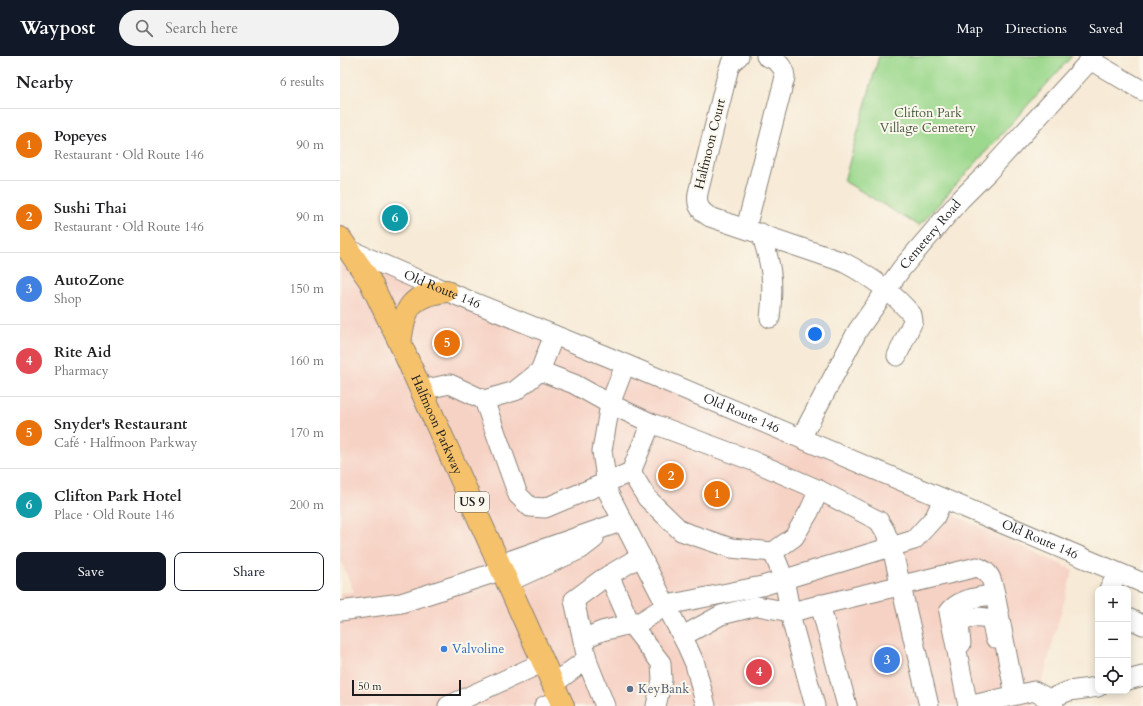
<!DOCTYPE html>
<meta charset="utf-8">
<style>
:root{--surface:#fff;--page:#f2f2f2;--text:#202124;--muted:#757577;--line:#e0e0e0;--accent:#111827}
body{margin:0;font-family:Cardo,serif;background:var(--page);color:var(--text)}
.controls{position:absolute;right:12px;bottom:12px;display:grid;overflow:hidden;border-radius:8px;box-shadow:0 2px 10px #0003}
.controls button{width:36px;height:36px;display:grid;place-items:center;padding:0;border:0;border-bottom:1px solid var(--line);background:var(--surface);color:var(--text);font:20px sans-serif}
.scale{position:absolute;left:12px;bottom:10px;width:109px;box-sizing:border-box;padding-left:4px;border:2px solid #1c1c1c;border-top:0;font-size:11px;line-height:14px;white-space:nowrap;color:#1c1c1c;-webkit-text-stroke:3px #fbf7ec;paint-order:stroke}
.you{position:absolute;left:475px;top:278px;width:14px;height:14px;margin:-10px;border:3px solid #fff;border-radius:50%;background:#1a73e8;box-shadow:0 0 0 6px #1a73e833}
.badge{display:grid;place-items:center;width:26px;height:26px;border-radius:50%;background:var(--accent);color:#fff;font-size:13px;font-weight:700}
.pin{position:absolute;translate:-50% -50%;border:2px solid #fff;box-shadow:0 1px 4px #0006}
.list{margin:0;padding:0;list-style:none}
h2{display:flex;justify-content:space-between;align-items:center;height:52px;margin:0;padding:0 16px;font-size:17px}
h2 small{font-size:13px;font-weight:400;color:var(--muted)}
.list li{display:grid;grid-template-columns:26px 1fr auto;gap:12px;align-items:center;box-sizing:border-box;height:72px;padding:0 16px;border-top:1px solid var(--line)}
.list b{display:block;font-size:15px;white-space:nowrap}
.list p{margin:0;font-size:13px;white-space:nowrap;color:var(--muted)}
.list em{font-size:13px;font-style:normal;color:var(--muted)}
.actions{display:flex;gap:8px;padding:12px 16px}
.actions a{flex:1;padding:9px 0;border:1px solid var(--accent);border-radius:8px;text-align:center;font-size:14px;color:var(--accent)}
.actions .main{background:var(--accent);color:#fff}
.icon{flex:none;width:22px;height:22px;fill:none;stroke:currentColor;stroke-width:2;stroke-linecap:round;stroke-linejoin:round}
.map{position:relative;flex:none;width:803px;height:650px;overflow:hidden}
header{display:flex;align-items:center;gap:24px;box-sizing:border-box;height:56px;padding:0 20px;background:var(--accent);color:#fff}
header strong{font-size:19px}
nav{display:flex;gap:22px;margin-inline-start:auto;font-size:14px}
.search{width:280px;height:36px;background:var(--page);display:flex;align-items:center;gap:10px;box-sizing:border-box;padding:0 14px;border-radius:22px;color:var(--muted);font-size:15px}
main{display:flex}
aside{flex:1;background:var(--surface)}
.map>svg:first-child{display:block}
.built{fill:#f6d2c4}
.green{fill:#9cd88d;stroke:#5c7a54}
.lines{fill:none;stroke-linecap:round;stroke-linejoin:round}
.minor-casing{stroke:#8a8379;stroke-width:21}
.major-casing{stroke:#8a8379;stroke-width:24}
.minor{stroke:#fff;stroke-width:19}
.major{stroke:#f5c16b;stroke-width:22}
.shop-dot{fill:#3f7fe0;stroke:#fbf7ec;stroke-width:1.5}
.service-dot{fill:#5c6f8a;stroke:#fbf7ec;stroke-width:1.5}
.labels{text-anchor:middle;dominant-baseline:central;stroke-width:4;stroke-linejoin:round;paint-order:stroke}
.shield{fill:#fbf7ec;stroke:#5f5e5a;stroke-width:1}
.shield-label{font-size:12px;font-weight:bold;fill:#1c1c1c}
.park-label{font-size:13px;fill:#495e44;stroke:#fbf7ec}
.street-label{font-size:13px;fill:#1c1c1c;stroke:#fbf7ec}
.shop-label{font-size:13px;fill:#366cbe;stroke:#fbf7ec;text-anchor:start}
.service-label{font-size:13px;fill:#4e5e75;stroke:#fbf7ec;text-anchor:start}
</style>
<header>
<strong>Waypost</strong>
<div class="search"><svg class="icon" aria-label="search" viewBox="0 0 24 24"><circle cx="10" cy="10" r="6"/><path d="M15 15l6 6"/></svg>Search here</div>
<nav><a>Map</a><a>Directions</a><a>Saved</a></nav>
</header>
<main>
<aside>
<h2>Nearby<small>6 results</small></h2>
<ul class="list">
<li><span class="badge" style="background:#e8710a">1</span><div><b>Popeyes</b><p>Restaurant · Old Route 146</p></div><em>90 m</em></li>
<li><span class="badge" style="background:#e8710a">2</span><div><b>Sushi Thai</b><p>Restaurant · Old Route 146</p></div><em>90 m</em></li>
<li><span class="badge" style="background:#3f7fe0">3</span><div><b>AutoZone</b><p>Shop</p></div><em>150 m</em></li>
<li><span class="badge" style="background:#e0444e">4</span><div><b>Rite Aid</b><p>Pharmacy</p></div><em>160 m</em></li>
<li><span class="badge" style="background:#e8710a">5</span><div><b>Snyder's Restaurant</b><p>Café · Halfmoon Parkway</p></div><em>170 m</em></li>
<li><span class="badge" style="background:#0f9aa8">6</span><div><b>Clifton Park Hotel</b><p>Place · Old Route 146</p></div><em>200 m</em></li>
</ul>
<div class="actions"><a class="main">Save</a><a>Share</a></div>
</aside>
<div class="map">
<svg width="803" height="650" viewBox="0 0 803 650">
<rect width="100%" height="100%" fill="#fbf7ec"/>
<filter id="ink" filterUnits="userSpaceOnUse"><feTurbulence type="fractalNoise" baseFrequency=".025" numOctaves="2"/><feDisplacementMap in="SourceGraphic" scale="8" xChannelSelector="R" yChannelSelector="G"/><feConvolveMatrix kernelMatrix="1 2 1 2 8 2 1 2 1" color-interpolation-filters="sRGB"/></filter>
<filter id="wash" filterUnits="userSpaceOnUse"><feTurbulence type="fractalNoise" baseFrequency=".012" numOctaves="4" result="noise"/><feDisplacementMap in="SourceGraphic" scale="16" xChannelSelector="R" yChannelSelector="G"/><feGaussianBlur stdDeviation="0.9" result="paint"/><feColorMatrix in="noise" values="0 0 0 0 0 0 0 0 0 0 0 0 0 0 0 0 0 1.4 0 .05"/><feComposite in="paint" operator="in"/></filter>
<g filter="url(#wash)">
<rect width="100%" height="100%" fill="#f7ead6"/>
<path class="built" d="M0 203 27 208 458 387 733 514 695 650H0V537L14 536 0 503Z"/>
<path class="green" d="M539 0H732L579 170 504 125Z"/>
</g>
<g filter="url(#ink)">
<g class="lines">
<defs>
<g id="minor">
<path d="M399 0 391 7 388 15 358 137C356 149 360 155 370 161L503 206C528 219 554 237 572 259L573 265 557 300"/>
<path d="M750 4 803 35"/>
<path d="M406 172 445 21C444 9 436 4 426 0"/>
<path d="M421 177C432 211 434 226 430 262"/>
<path id="s1" d="M1 190 81 225 266 300 803 527"/>
<path d="M285 309 270 348 262 395 268 436 347 590 355 608 366 650"/>
<path d="M200 315 214 279"/>
<path d="M81 334 110 328 144 344 175 335 200 315 234 328 270 348 311 367 413 405 479 434 539 465 545 475 552 492 589 650"/>
<path d="M144 344 178 439 190 451 205 452 291 416 311 367"/>
<path id="s2" d="M461 382 518 274 562 212 620 144 648 116 754 0"/>
<path d="M291 416 307 442 341 475 391 492 433 496 454 481 469 456 479 434"/>
<path d="M433 496 444 523 453 570 475 650"/>
<path d="M160 508 283 465"/>
<path d="M269 519 290 567 321 607 322 624 316 650"/>
<path d="M168 526 241 493 254 483"/>
<path d="M769 533 778 517"/>
<path d="M480 548 507 650"/>
<path d="M0 555 61 547 163 514"/>
<path d="M788 562 803 569"/>
<path d="M343 580 381 559 417 550 451 556 637 511C651 516 652 524 655 538"/>
<path d="M243 583 262 575 302 565 327 549 422 530 574 484 595 461 603 443"/>
<path d="M621 588 619 569C628 560 638 559 651 563L655 582"/>
<path d="M788 624 803 620"/>
<path d="M213 628 247 603"/>
<path d="M709 643 729 635 758 631"/>
<path d="M108 650 204 606"/>
<path d="M204 650 220 643"/>
<path d="M265 650 248 607 234 544 261 524 301 500"/>
<path d="M628 650 609 556C620 542 638 542 655 538L675 639"/>
<path d="M628 650 694 635 709 643 714 650"/>
</g>
<g id="major">
<path id="s3" d="M0 182 30 225 60 287 223 650"/>
<path d="M60 287C65 251 69 240 106 235"/>
</g>
</defs>
<use href="#minor" class="minor-casing"/>
<use href="#major" class="major-casing"/>
<use href="#minor" class="minor"/>
<use href="#major" class="major"/>
</g>
</g>
<circle class="shop-dot" cx="104" cy="593" r="4"/>
<circle class="service-dot" cx="290" cy="633" r="4"/>
<g class="labels">
<rect class="shield" x="115" y="436" width="34" height="20" rx="3"/>
<g class="shield-label">
<text x="132" y="446">US 9</text>
</g>
<g class="park-label">
<text x="588" y="57">Clifton Park<tspan x="588" dy="15">Village Cemetery</tspan></text>
</g>
<g class="street-label">
<text transform="translate(370 88) rotate(-76)">Halfmoon Court</text>
<text stroke="none"><textPath href="#s2" startOffset="242">Cemetery Road</textPath></text>
<text stroke="none"><textPath href="#s1" startOffset="110">Old Route 146</textPath></text>
<text stroke="none"><textPath href="#s1" startOffset="434">Old Route 146</textPath></text>
<text stroke="none"><textPath href="#s3" startOffset="211">Halfmoon Parkway</textPath></text>
<text stroke="none"><textPath href="#s1" startOffset="758">Old Route 146</textPath></text>
</g>
<g class="shop-label">
<text x="112" y="593">Valvoline</text>
</g>
<g class="service-label">
<text x="298" y="633">KeyBank</text>
</g>
</g>
</svg>
<div class="controls">
<button>+</button>
<button>−</button>
<button><svg class="icon" aria-label="locate" viewBox="0 0 24 24"><circle cx="12" cy="12" r="6"/><path d="M12 2v4M12 18v4M2 12h4M18 12h4"/></svg></button>
</div>
<div class="scale">50 m</div>
<div class="you"></div>
<div class="pin badge" style="left:377px;top:438px;background:#e8710a">1</div>
<div class="pin badge" style="left:331px;top:420px;background:#e8710a">2</div>
<div class="pin badge" style="left:547px;top:604px;background:#3f7fe0">3</div>
<div class="pin badge" style="left:419px;top:616px;background:#e0444e">4</div>
<div class="pin badge" style="left:107px;top:287px;background:#e8710a">5</div>
<div class="pin badge" style="left:55px;top:162px;background:#0f9aa8">6</div>
</div>
</main>
